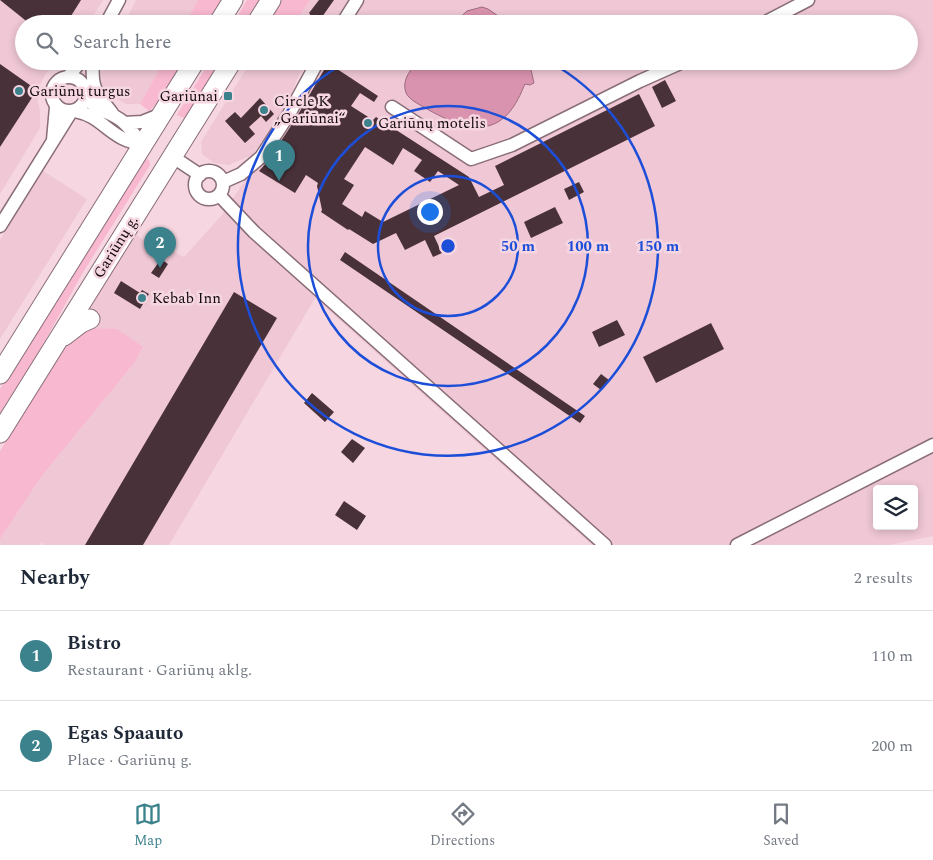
<!DOCTYPE html>
<meta charset="utf-8">
<style>
:root{--surface:#fff;--page:#f2f2f3;--text:#1f2937;--muted:#747a83;--line:#e0e1e3;--accent:#3c828d}
body{margin:0;font-family:Spectral,serif;background:var(--page);color:var(--text)}
.controls{position:absolute;right:15px;bottom:15px;display:grid;overflow:hidden;border-radius:5px;box-shadow:0 2px 8px #0003}
.controls button{width:45px;height:45px;display:grid;place-items:center;padding:0;border:0;border-bottom:1px solid var(--line);background:var(--surface);color:var(--text);font:25px sans-serif}
.you{position:absolute;left:429px;top:211px;width:18px;height:18px;margin:-12px;border:4px solid #fff;border-radius:50%;background:#1a73e8;box-shadow:0 0 0 8px #1a73e833}
.badge{display:grid;place-items:center;width:32px;height:32px;border-radius:50%;background:var(--accent);color:#fff;font-size:16px;font-weight:700}
.pin{position:absolute;translate:-50% -41px;filter:drop-shadow(0 1px 2px #0008)}
.pin::after{content:'';position:absolute;top:26px;width:18px;height:15px;background:inherit;clip-path:polygon(0 0,100% 0,50% 100%)}
.list{margin:0;padding:0;list-style:none}
h2{display:flex;justify-content:space-between;align-items:center;height:65px;margin:0;padding:0 20px;font-size:21px}
h2 small{font-size:16px;font-weight:400;color:var(--muted)}
.list li{display:grid;grid-template-columns:32px 1fr auto;gap:15px;align-items:center;box-sizing:border-box;height:90px;padding:0 20px;border-top:1px solid var(--line)}
.list b{display:block;font-size:19px;white-space:nowrap}
.list p{margin:0;font-size:16px;white-space:nowrap;color:var(--muted)}
.list em{font-size:16px;font-style:normal;color:var(--muted)}
.icon{flex:none;width:28px;height:28px;fill:none;stroke:currentColor;stroke-width:2;stroke-linecap:round;stroke-linejoin:round}
.map{position:relative;flex:none;width:933px;height:545px;overflow:hidden}
.search{position:absolute;background:var(--surface);box-shadow:0 2px 8px #0003;left:15px;right:15px;top:15px;height:55px;display:flex;align-items:center;gap:12px;box-sizing:border-box;padding:0 18px;border-radius:28px;color:var(--muted);font-size:19px}
.sheet{height:245px;background:var(--surface)}
nav{display:flex;justify-content:space-around;align-items:center;box-sizing:border-box;height:70px;border-top:1px solid var(--line);background:var(--surface);font-size:14px;color:var(--muted)}
nav a{display:grid;justify-items:center;gap:2px}
nav .on{color:var(--accent)}
.map>svg:first-child{display:block}
.built{fill:#efc7d5;fill-rule:evenodd}
.green{fill:#f8b8cf}
.water{fill:#da93ae;stroke:#9e6a7e}
.building{fill:#49313a;fill-rule:evenodd}
.lines{fill:none;stroke-linecap:round;stroke-linejoin:round}
.minor-casing{stroke:#896d77;stroke-width:15}
.highway-casing{stroke:#896d77;stroke-width:21}
.minor{stroke:#fff;stroke-width:12}
.highway{stroke:#fff;stroke-width:19}
.ring{fill:none;stroke:#1d4ed8;stroke-width:2.5}
.poi-dot{fill:#3c828d;stroke:#f6d6e1;stroke-width:2}
.labels{text-anchor:middle;dominant-baseline:central;stroke-width:5;stroke-linejoin:round;paint-order:stroke}
.poi-label{font-size:15px;fill:#13090d;stroke:#f6d6e1;text-anchor:start}
.street-label{font-size:15px;fill:#13090d;stroke:#f6d6e1}
.centre{fill:#1d4ed8;stroke:#f6d6e1;stroke-width:2.5}
.ring-label{font-size:15px;text-anchor:middle;font-weight:bold;fill:#1d4ed8;stroke:#f6d6e1;stroke-width:5;stroke-linejoin:round;paint-order:stroke}
</style>
<div class="map">
<svg width="933" height="545" viewBox="0 0 933 545">
<rect width="100%" height="100%" fill="#f6d6e1"/>
<path class="built" d="M0 0H103L88 24H24V61H62L46 73 40 85 37 97 40 112V128L0 194Z
M136 0H198L185 24H124Z
M310 0H349L333 24H294Z
M366 0H933V536L889 545H592L315 298 169 545H44L41 542 40 545H0V539L41 477 135 362 143 348 128 338 72 336 135 234 153 247 158 243 184 257 222 215 324 61H418L411 68 519 99 525 84 534 83 529 61H909V24H510L488 9 463 14 453 24H348ZM877 489H914V526H877Z
M104 61H164L140 104H126L106 93 102 84 101 74Z
M251 61H308L299 75 284 112 252 155 229 165 214 163 202 154 201 142Z
M43 171 87 199 0 339V240Z"/>
<path class="green" d="M198 0H223L208 24H185Z
M247 0H259L244 24H233Z
M282 0H310L294 24H267Z
M164 61H185L163 97 149 111 140 104Z
M210 61H221L187 116 184 118 177 115 178 113Z
M146 159 149 160 150 165 82 274 38 353 0 414V389L143 161Z
M86 328 117 329 143 347 135 362 41 477 0 539V451L72 336Z"/>
<path class="water" d="M482 7 488 9 510 24H453L467 11Z
M418 61H529L534 83 530 85 525 84 524 86C503 140 470 133 427 109 419 104 406 99 405 89 403 78 412 68 418 61Z"/>
<path class="building" d="M0 0H81L66 24H30Z
M319 0H334L317 24 309 13Z
M328 63 378 96 374 102 360 93 351 106 373 120 376 117 469 177 479 197 504 185 495 166 639 94 655 126 434 236 442 253 433 257 425 240 405 250 396 233 373 244 349 229 348 230 321 212 322 210 317 186 318 183 306 175 295 193 259 171 268 161 296 118ZM365 147 393 165 403 148 422 160 414 171 430 182 438 171 459 185 383 222 365 211 362 217 342 204 354 185 344 179Z
M0 64 37 90 0 147Z
M665 80 676 101 662 108 652 87Z
M260 98 274 114 266 122 261 116 249 127 255 134 245 143 225 121 235 112 241 118Z
M579 182 584 192 569 200 564 189Z
M555 207 563 223 531 238 524 222Z
M345 252 585 416 580 423 340 260Z
M161 259 168 264 159 278 151 273Z
M121 281 140 293 142 290 149 294 140 309 114 293Z
M234 292 277 318 143 545H85Z
M617 320 625 335 599 347 592 332Z
M711 323 724 349 656 383 643 357Z
M601 374 609 380 601 390 593 384Z
M312 393 334 412 325 422 304 403Z
M352 439 365 448 353 463 341 452Z
M344 501 366 516 357 530 335 515Z"/>
<g class="lines">
<defs>
<path id="minor" d="M106 24 119 0
M342 24 357 0
M762 24 808 0
M93 61C91 89 96 92 112 113
M52 94a17 17 0 1 1 34 0a17 17 0 1 1-34 0Z
M68 77 81 61
M86 97C98 113 108 110 122 121 129 127 136 137 144 144
M392 107 471 159 512 145 640 81 685 61
M75 111C104 116 111 142 144 144
M124 123 142 122 162 114
M53 140 56 107
M173 157 200 175
M195 185a14 14 0 1 1 28 0a14 14 0 1 1-28 0Z
M223 182 241 174 261 157 289 114 318 61
M219 195 254 232 605 545
M0 226 71 112
M737 545 933 445"/>
<path id="highway" d="M218 24 233 0
M256 24 271 0
M64 336 81 323 90 319
M0 374 195 61
M0 433 232 61"/>
</defs>
<use href="#minor" class="minor-casing"/>
<use href="#highway" class="highway-casing"/>
<use href="#minor" class="minor"/>
<use href="#highway" class="highway"/>
</g>
<g class="ring">
<circle cx="448" cy="246" r="70"/>
<circle cx="448" cy="246" r="140"/>
<path d="M548 61A210 210 0 1 1 348 61"/>
</g>
<g class="poi-dot">
<circle cx="19" cy="91" r="5"/>
<rect x="223" y="91" width="10" height="10" rx="2.5"/>
<circle cx="264" cy="110" r="5"/>
<circle cx="368" cy="123" r="5"/>
<circle cx="142" cy="298" r="5"/>
</g>
<g class="labels">
<g class="poi-label">
<text x="29" y="91">Gariūnų turgus</text>
<text x="218" y="96" text-anchor="end">Gariūnai</text>
<text x="274" y="101">Circle K<tspan x="274" dy="17">„Gariūnai“</tspan></text>
<text x="378" y="123">Gariūnų motelis</text>
<text x="152" y="298">Kebab Inn</text>
</g>
<g class="street-label">
<text transform="translate(116 247) rotate(-58)">Gariūnų g.</text>
</g>
</g>
<circle cx="448" cy="246" r="8" class="centre"/>
<g class="ring-label">
<text x="518" y="251">50 m</text>
<text x="588" y="251">100 m</text>
<text x="658" y="251">150 m</text>
</g>
</svg>
<div class="controls">
<button><svg class="icon" aria-label="layers" viewBox="0 0 24 24"><path d="M12 4l9 5-9 5-9-5zM3 14l9 5 9-5"/></svg></button>
</div>
<div class="you"></div>
<div class="pin badge" style="left:279px;top:181px">1</div>
<div class="pin badge" style="left:160px;top:268px">2</div>
<div class="search"><svg class="icon" aria-label="search" viewBox="0 0 24 24"><circle cx="10" cy="10" r="6"/><path d="M15 15l6 6"/></svg>Search here</div>
</div>
<section class="sheet">
<h2>Nearby<small>2 results</small></h2>
<ul class="list">
<li><span class="badge">1</span><div><b>Bistro</b><p>Restaurant · Gariūnų aklg.</p></div><em>110 m</em></li>
<li><span class="badge">2</span><div><b>Egas Spaauto</b><p>Place · Gariūnų g.</p></div><em>200 m</em></li>
</ul>
</section>
<nav>
<a class="on"><svg class="icon" aria-label="map" viewBox="0 0 24 24"><path d="M3 6l6-2 6 2 6-2v14l-6 2-6-2-6 2zM9 4v14M15 6v14"/></svg>Map</a>
<a><svg class="icon" aria-label="directions" viewBox="0 0 24 24"><path d="M12 3l9 9-9 9-9-9zM9 14v-3h6M13 9l2 2-2 2"/></svg>Directions</a>
<a><svg class="icon" aria-label="saved" viewBox="0 0 24 24"><path d="M7 4h10v16l-5-4-5 4z"/></svg>Saved</a>
</nav>
